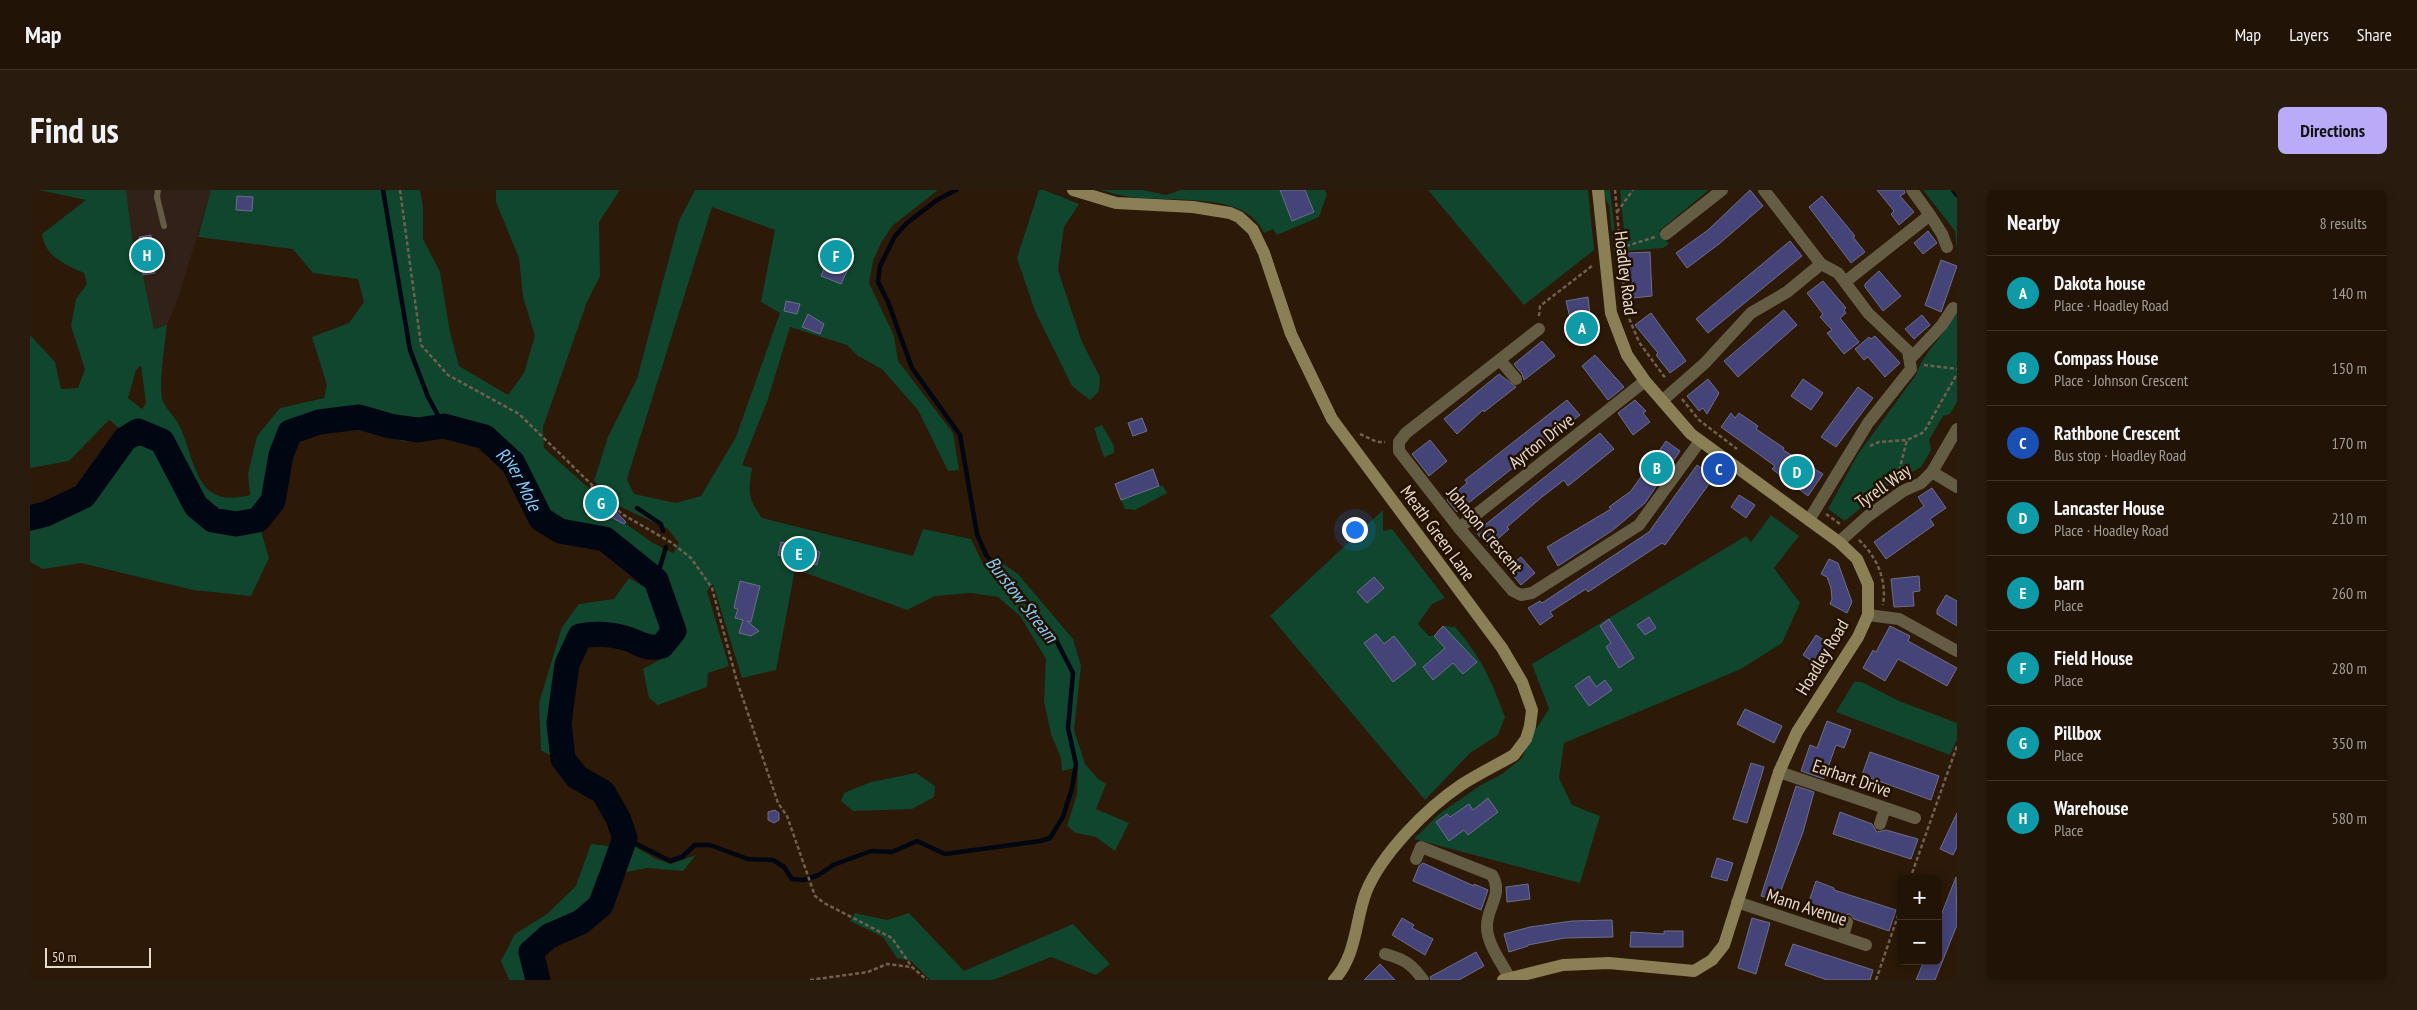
<!DOCTYPE html>
<meta charset="utf-8">
<style>
:root{--surface:#211305;--page:#291c0f;--text:#f1f3f6;--muted:#a29e9a;--line:#3e3227;--accent:#b9abf7}
body{margin:0;font-family:"PT Sans Narrow",sans-serif;background:var(--page);color:var(--text)}
.controls{position:absolute;right:15px;bottom:15px;display:grid;overflow:hidden;border-radius:8px;box-shadow:0 2px 12px #0003}
.controls button{width:45px;height:45px;display:grid;place-items:center;padding:0;border:0;border-bottom:1px solid var(--line);background:var(--surface);color:var(--text);font:25px sans-serif}
.scale{position:absolute;left:15px;bottom:12px;width:106px;box-sizing:border-box;padding-left:5px;border:2px solid #e6d9ce;border-top:0;font-size:14px;line-height:18px;white-space:nowrap;color:#e6d9ce;-webkit-text-stroke:4px #221001;paint-order:stroke}
.you{position:absolute;left:1324px;top:339px;width:18px;height:18px;margin:-12px;border:4px solid #fff;border-radius:50%;background:#1a73e8;box-shadow:0 0 0 8px #1a73e833}
.badge{display:grid;place-items:center;width:32px;height:32px;border-radius:50%;background:var(--accent);color:#fff;font-size:16px;font-weight:700}
.pin{position:absolute;translate:-50% -50%;border:2px solid #fff;box-shadow:0 1px 5px #0006}
.list{margin:0;padding:0;list-style:none}
h2{display:flex;justify-content:space-between;align-items:center;height:65px;margin:0;padding:0 20px;font-size:21px}
h2 small{font-size:16px;font-weight:400;color:var(--muted)}
.list li{display:grid;grid-template-columns:32px 1fr auto;gap:15px;align-items:center;box-sizing:border-box;height:75px;padding:0 20px;border-top:1px solid var(--line)}
.list b{display:block;font-size:19px;white-space:nowrap}
.list p{margin:0;font-size:16px;white-space:nowrap;color:var(--muted)}
.list em{font-size:16px;font-style:normal;color:var(--muted)}
.map{position:relative;flex:none;width:1927px;height:790px;overflow:hidden;border-radius:8px}
header{display:flex;align-items:center;gap:30px;box-sizing:border-box;height:70px;padding:0 25px;background:var(--surface);border-bottom:1px solid var(--line)}
header strong{font-size:24px}
nav{display:flex;gap:28px;margin-inline-start:auto;font-size:18px}
.intro{display:flex;align-items:center;justify-content:space-between;box-sizing:border-box;height:120px;padding:0 30px}
h1{margin:0;font-size:35px}
.button{padding:12px 22px;border-radius:8px;background:var(--accent);color:#111;font-size:18px;font-weight:700}
main{display:flex;gap:30px;padding:0 30px}
aside{flex:1;background:var(--surface);border-radius:8px;box-shadow:0 2px 12px #0003}
.map>svg:first-child{display:block}
.industrial{fill:#312118}
.green{fill:#10452e;fill-rule:evenodd}
.lines{fill:none;stroke-linecap:round;stroke-linejoin:round}
.stream{stroke:#000712;stroke-width:4.5}
.river{stroke:#000712;stroke-width:25}
.building{fill:#454479;stroke:#6d6e89}
.path{stroke:#716050;stroke-width:2.5;stroke-dasharray:4 2.5;stroke-linecap:butt}
.lane{stroke:#645c43;stroke-width:6}
.street{stroke:#645c43;stroke-width:12}
.secondary{stroke:#8b7f56;stroke-width:12}
.labels{text-anchor:middle;dominant-baseline:central;stroke-width:5;stroke-linejoin:round;paint-order:stroke}
.street-label{font-size:18px;fill:#e6d9ce;stroke:#221001}
.water-label{font-size:19px;font-style:italic;fill:#83caf6;stroke:#221001}
</style>
<header>
<strong>Map</strong>
<nav><a>Map</a><a>Layers</a><a>Share</a></nav>
</header>
<div class="intro"><h1>Find us</h1><a class="button">Directions</a></div>
<main>
<div class="map">
<svg width="1927" height="790" viewBox="0 0 1927 790">
<rect width="100%" height="100%" fill="#2c1907"/>
<path class="industrial" d="M96 0H181L148 109 137 135 124 139 113 85 103 54Z"/>
<path class="green" d="M9 0H96L103 54 113 85 124 139 137 135C135 153 129 193 132 208 134 218 146 227 150 237 167 274 165 319 220 305L218 284 227 246 250 218 294 208 297 195 282 147 319 133 334 112 328 89 283 83 263 59 168 47 181 0H390L393 17V49L410 82 420 142 429 176 478 205 494 183 505 146 493 107 489 68 466 12V0H590L569 32 570 86 557 112 513 237 514 258 554 294 569 304 564 309 566 319 589 329 623 353 643 363 649 353 638 339 589 316 564 291 578 247 607 189 649 31 665 0H908L862 36 851 53 843 71 839 93 864 146 868 171 923 243 929 280 918 281 888 220 852 179 828 166 817 155 760 137 738 209 712 275 722 278C718 302 718 309 732 328L883 366 893 339 941 349 954 376 965 368 988 384 1043 449 1051 476 1044 540 1055 574 1068 589 1076 594 1066 619 1099 633 1085 661 1066 647 1046 643 1037 636 1047 604 1048 577 1032 581 1031 568 1021 544 1014 511 1016 469 990 426 968 407 941 403 905 406 877 420 765 379 746 480 712 488 683 394 677 401 699 476 678 483 677 497 628 515 619 508 613 479 635 467 647 448 645 431 631 388 605 369 580 345 561 340 539 339 523 331 510 315 487 269 458 242 416 230 379 234 376 252C335 242 304 227 267 253L251 251 242 269 238 306 229 319C187 330 171 317 154 279 150 270 146 259 139 252 132 245 121 241 114 234L90 239 79 230 39 271 0 278V145L25 172 31 199 48 198 55 179 41 136 46 109 57 94 54 83C36 75 15 67 12 44L56 10ZM682 17 745 40 731 112 750 123 706 247 671 306 646 313 604 304 597 289ZM111 175 116 213 112 219 98 208 106 180Z
M1009 0H1014L1049 14 1034 37 1028 80 1052 152 1070 187 1069 201 1060 210 1042 196 1005 121 987 68Z
M1070 0H1113L1136 5 1151 0H1295L1297 4 1289 27 1247 45 1243 39 1234 43C1216 0 1139 13 1100 7 1090 6 1080 2 1070 0Z
M1398 0H1558L1564 60 1494 115Z
M1570 0H1580L1588 69 1585 70 1579 15Z
M1590 0H1679L1629 41 1639 54 1633 58 1596 61Z
M1893 0H1927V59L1925 41Z
M1927 122V212L1920 224 1913 226 1899 250 1901 260 1891 277 1856 297 1815 331 1798 319 1828 264 1886 185C1894 161 1915 145 1927 122Z
M1072 235 1084 256V263L1074 267 1064 238Z
M113 252 129 263 146 303 167 331 202 341H231L239 368 221 406 163 400 51 373 13 379 0 372V337L61 316 96 259Z
M1129 296H1133L1137 303 1105 320 1095 319 1091 310Z
M1353 320V341L1362 339 1415 408 1402 414 1388 434 1399 446H1404L1413 436 1425 437C1451 467 1461 489 1475 527L1468 545 1440 563 1395 610 1240 426Z
M1741 325 1769 346 1744 378 1770 413 1752 453 1711 479 1534 553 1529 588 1542 615 1570 626 1550 693 1384 649 1409 624 1451 595 1472 584 1492 568 1504 542 1519 519 1502 474 1716 346 1721 352Z
M599 388 619 400 633 432 626 445 590 438 549 435C520 466 525 526 523 567L511 560 509 513 532 437 549 414 584 409Z
M1824 492H1832L1869 511 1927 533V549L1920 565 1806 522Z
M886 583 905 596 904 607 882 619 823 621 811 611 814 603 841 592Z
M590 648 626 669 641 674 666 665 653 681 618 678 596 682 577 720 582 691 568 686 555 719 497 754 492 769 499 790H479L471 771 485 744 517 724 546 696 561 654 579 656Z
M825 723 857 730 879 723 934 781 1043 734 1080 774 1066 785 1021 767 963 790H900L881 771 867 768 853 747 820 731Z"/>
<g class="lines">
<path class="stream" d="M353 0 380 160 398 207 414 236
M1923 0 1927 5
M607 318 631 334 633 341
M626 390 636 357
M595 648 640 671 652 667 665 655H680L718 669 743 670 754 677 762 689 773 690 789 685 803 675 841 661 862 662 887 651 915 664 1010 651 1020 648 1033 627 1042 598 1046 574 1038 538 1043 483 1025 448 990 403 956 365 947 344 930 245 882 178 858 112 848 92 850 76 865 46 877 33 907 10 926 0"/>
<path class="river" id="s1" d="M0 328 16 324 54 306 95 249 108 241 132 251 166 316 183 330 206 334 228 330 243 311 251 265 260 242 289 232 329 227 360 236 388 240 414 236 455 247 483 273 511 329 530 341 575 349 626 390 644 441 632 456C615 460 613 454 598 449 582 444 565 443 550 446L537 474 529 533 533 569 547 587 573 602 588 628 595 648 571 715 551 732 519 746 501 762 508 790"/>
</g>
<path class="building" d="M1250 0H1275L1284 22 1262 31Z
M1720 0 1733 16 1689 54 1657 78 1646 63 1678 40Z
M1847 0H1874L1875 3 1870 6 1884 22 1869 35 1861 24 1864 21Z
M207 6 223 7 222 21 206 20Z
M1792 6 1825 46 1823 47 1835 62 1821 73 1779 17Z
M1898 41 1907 53 1893 64 1884 53Z
M121 45 125 83 113 85 109 47Z
M1760 51 1772 66 1678 143 1666 129Z
M805 53 817 58 809 75 818 79 811 94 791 86Z
M1620 62 1622 106 1603 108 1597 63Z
M1911 70 1927 76 1911 122 1895 115Z
M1849 81 1871 106 1853 121 1835 97V94Z
M1793 91 1816 118 1814 120 1816 123 1810 128 1829 152 1814 164 1797 143 1802 140 1790 127 1793 124 1777 103Z
M1558 107 1563 150 1546 153 1536 111Z
M756 111 770 114 767 124 754 121Z
M1754 120 1767 135 1708 187 1694 171Z
M1621 123 1656 171 1640 183 1626 165 1628 163 1605 135Z
M778 124 794 134 790 144 772 137Z
M1892 125 1900 135 1884 149 1875 139Z
M1845 146 1870 173 1855 187 1838 167 1834 170 1825 159 1839 147 1841 149Z
M1512 151 1525 166 1494 190 1492 184 1484 174Z
M1565 165 1594 197 1578 210 1552 176Z
M1469 184 1486 197 1454 222 1453 220 1427 244 1414 229Z
M1678 189 1689 203 1677 224 1673 218 1669 221 1657 206Z
M1773 189 1793 203 1781 220 1761 206Z
M1828 197 1843 208 1806 257 1791 247Z
M1537 210 1550 225 1427 322 1417 310 1437 293 1435 290Z
M1605 210 1616 221 1613 223 1620 232 1603 245 1588 223Z
M1701 223 1705 228 1709 223 1728 236 1726 239 1754 258 1753 260 1793 284 1778 306 1742 279 1745 276 1691 237Z
M1112 228 1117 241 1103 246 1098 233Z
M1570 243 1584 259 1538 296 1534 290 1512 307 1477 337 1479 339 1459 357 1446 342Z
M1400 250 1417 271 1399 286 1382 264Z
M1636 251 1650 261 1615 313 1583 340 1528 376 1517 357 1581 319 1579 317 1601 301Z
M1667 275 1684 287 1635 355 1632 353 1558 402 1556 399 1520 422 1523 426 1510 435 1498 418 1510 411 1512 413 1619 342Z
M1123 279 1129 296 1091 310 1085 294Z
M561 296 596 332 594 334 566 319Z
M1902 298 1916 318 1900 329 1904 335 1856 369 1844 352 1894 316 1888 307Z
M1709 305 1725 315 1716 328 1701 317Z
M751 352 790 362 787 375 748 365Z
M1491 367 1505 383 1491 395 1477 378Z
M1799 369 1808 373 1822 412 1817 423 1800 414 1802 409 1801 398 1797 387 1791 384Z
M1889 386 1890 401 1883 402 1884 416 1864 417 1861 389Z
M1344 387 1354 398 1337 413 1327 402Z
M710 391 730 396 721 432 717 431 729 441 721 446 709 443 713 430 705 428 708 419 704 418Z
M1916 405 1927 411V436L1907 424V420Z
M1619 427 1626 438 1615 445 1607 435Z
M1579 429 1604 468 1589 478 1576 457 1581 453 1570 436Z
M1413 436 1447 472 1433 484 1423 473 1403 490 1393 477 1415 458 1404 446Z
M1860 436 1880 446 1878 451 1927 478 1917 496 1868 469 1855 491 1833 478 1843 460 1846 462Z
M1346 444 1354 454 1364 446 1386 474 1363 492 1334 453Z
M1786 445 1802 455 1788 475 1773 465Z
M1559 486 1566 497 1575 490 1582 500 1559 516 1545 496Z
M1715 519 1752 536 1744 553 1707 534Z
M1797 531 1821 540 1814 558 1806 555 1794 589 1771 581 1780 555 1787 558Z
M1840 562 1909 586 1901 610 1832 585Z
M1721 573 1734 577 1717 633 1703 629Z
M1766 596 1784 602 1773 642 1747 711 1731 706Z
M1458 608 1468 622 1438 645 1434 640 1419 651 1406 632 1417 624 1420 627 1439 614 1443 620Z
M745 620 749 623V630L744 633 738 630V622Z
M1810 622 1842 634 1847 642 1856 640 1888 649 1881 669 1803 644Z
M1927 623V657L1923 665 1910 659Z
M1687 668 1703 673 1697 691 1681 687Z
M1393 673 1444 696V694L1458 700 1451 720 1383 691 1389 676Z
M1926 687 1927 735 1905 790H1886L1894 771H1908V733Z
M1786 691 1804 698V700L1866 720 1859 741 1824 729 1820 724 1813 725 1778 714Z
M1498 694 1500 709 1477 712 1476 697Z
M1372 728 1384 735 1382 738 1403 749 1395 765 1362 745Z
M1722 728 1740 733 1726 784 1708 778Z
M1582 730 1583 747 1535 748 1498 755V756L1479 762 1474 744 1500 737 1542 731Z
M1634 741H1653V757H1600L1601 742 1634 744Z
M1763 754 1843 780 1840 790H1797L1755 775Z
M1446 762 1454 776 1429 790H1401L1400 787Z
M1350 774 1365 790H1334Z"/>
<g class="lines">
<path class="path" d="M370 0 391 155 418 185 489 224 592 324 642 353 661 368 682 398 706 488 748 613 757 626 785 706 794 713 862 748 882 777 897 790
M1585 0 1596 121 1609 152 1636 189
M1587 22 1603 0
M1590 58 1625 47
M1509 126 1510 116 1562 76
M1894 175 1927 179
M1652 209 1669 230 1707 259
M1330 244 1347 252H1355
M1840 256 1849 252 1877 250 1894 242 1927 184
M1871 287 1870 277 1877 250
M1796 324 1810 334
M1829 350C1847 367 1857 390 1853 415
M1880 689 1927 556
M780 790 838 782 857 774 882 777
M1846 790 1871 717"/>
<path class="lane" d="M128 0 127 7 134 36"/>
<path class="street" d="M1734 0 1791 74
M1900 25 1912 44 1917 57
M1636 44 1692 0
M1815 92 1900 25 1882 0
M1509 139 1376 243 1369 252V261L1429 338 1483 401 1491 405 1502 403 1609 335 1670 251
M1881 168 1912 135 1923 118
M1470 170 1486 189
M1633 210 1675 173 1721 123 1757 102 1791 74 1808 83 1838 123 1878 161 1881 179 1838 233 1779 330
M1902 282 1927 297
M1429 338 1615 191
M1809 352 1838 326 1873 301 1891 293 1902 282 1927 239
M1838 425 1869 429 1927 461
M1749 582 1885 628
M1850 634 1855 618
M1386 669 1391 657 1462 685C1474 704 1456 718 1457 737 1457 754 1472 773 1479 787
M1707 712 1836 755
M1813 747 1817 732
M1355 764C1374 769 1382 774 1393 790"/>
<path class="secondary" d="M1043 0 1086 13 1163 17 1200 23 1209 27 1223 40 1234 63 1261 144 1302 229 1472 458 1492 492 1502 520 1500 536 1496 549 1484 565C1467 575 1448 584 1431 595 1397 618 1352 663 1336 702 1325 731 1327 765 1304 790
M1473 790 1533 775 1579 773 1664 781 1682 770 1694 755 1749 582 1767 542 1828 447 1838 425V394L1827 369 1809 352 1661 244 1615 191 1597 165 1581 123 1568 0"/>
</g>
<g class="labels">
<g class="street-label">
<text transform="translate(1596 83) rotate(83)">Hoadley Road</text>
<text transform="translate(1511 251) rotate(-38)">Ayrton Drive</text>
<text transform="translate(1853 296) rotate(-35)">Tyrell Way</text>
<text transform="translate(1455 340) rotate(50)">Johnson Crescent</text>
<text transform="translate(1408 343) rotate(54)">Meath Green Lane</text>
<text transform="translate(1792 467) rotate(-59)">Hoadley Road</text>
<text transform="translate(1822 588) rotate(19)">Earhart Drive</text>
<text transform="translate(1777 717) rotate(18)">Mann Avenue</text>
</g>
<g class="water-label">
<text stroke="none"><textPath href="#s1" startOffset="662">River Mole</textPath></text>
<text transform="translate(992 409) rotate(52)">Burstow Stream</text>
</g>
</g>
</svg>
<div class="controls">
<button>+</button>
<button>−</button>
</div>
<div class="scale">50 m</div>
<div class="you"></div>
<div class="pin badge" style="left:1552px;top:138px;background:#0f9aa8">A</div>
<div class="pin badge" style="left:1627px;top:278px;background:#0f9aa8">B</div>
<div class="pin badge" style="left:1689px;top:279px;background:#1a4fb4">C</div>
<div class="pin badge" style="left:1767px;top:282px;background:#0f9aa8">D</div>
<div class="pin badge" style="left:769px;top:364px;background:#0f9aa8">E</div>
<div class="pin badge" style="left:806px;top:66px;background:#0f9aa8">F</div>
<div class="pin badge" style="left:571px;top:313px;background:#0f9aa8">G</div>
<div class="pin badge" style="left:117px;top:65px;background:#0f9aa8">H</div>
</div>
<aside>
<h2>Nearby<small>8 results</small></h2>
<ul class="list">
<li><span class="badge" style="background:#0f9aa8">A</span><div><b>Dakota house</b><p>Place · Hoadley Road</p></div><em>140 m</em></li>
<li><span class="badge" style="background:#0f9aa8">B</span><div><b>Compass House</b><p>Place · Johnson Crescent</p></div><em>150 m</em></li>
<li><span class="badge" style="background:#1a4fb4">C</span><div><b>Rathbone Crescent</b><p>Bus stop · Hoadley Road</p></div><em>170 m</em></li>
<li><span class="badge" style="background:#0f9aa8">D</span><div><b>Lancaster House</b><p>Place · Hoadley Road</p></div><em>210 m</em></li>
<li><span class="badge" style="background:#0f9aa8">E</span><div><b>barn</b><p>Place</p></div><em>260 m</em></li>
<li><span class="badge" style="background:#0f9aa8">F</span><div><b>Field House</b><p>Place</p></div><em>280 m</em></li>
<li><span class="badge" style="background:#0f9aa8">G</span><div><b>Pillbox</b><p>Place</p></div><em>350 m</em></li>
<li><span class="badge" style="background:#0f9aa8">H</span><div><b>Warehouse</b><p>Place</p></div><em>580 m</em></li>
</ul>
</aside>
</main>
